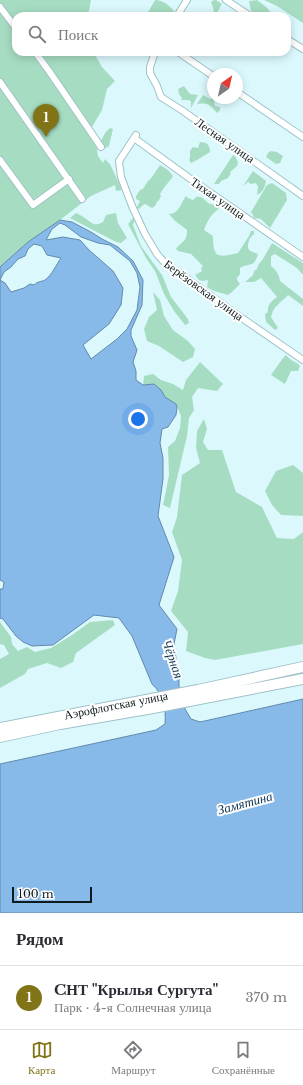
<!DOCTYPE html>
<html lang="ru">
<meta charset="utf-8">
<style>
:root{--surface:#fff;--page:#f2f2f3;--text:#2b2b33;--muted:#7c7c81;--line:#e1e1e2;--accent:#817416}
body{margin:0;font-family:"Libre Baskerville",serif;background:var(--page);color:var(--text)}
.compass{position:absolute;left:207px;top:68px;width:36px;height:36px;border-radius:50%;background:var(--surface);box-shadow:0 2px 10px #0003;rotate:34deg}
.scale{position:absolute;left:12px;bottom:10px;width:80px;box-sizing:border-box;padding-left:4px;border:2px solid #0d1b1d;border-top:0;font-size:11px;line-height:14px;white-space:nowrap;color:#0d1b1d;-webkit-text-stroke:3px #fff;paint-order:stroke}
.you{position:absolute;left:138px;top:419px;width:14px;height:14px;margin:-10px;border:3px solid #fff;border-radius:50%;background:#1a73e8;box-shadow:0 0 0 6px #1a73e833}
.badge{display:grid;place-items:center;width:26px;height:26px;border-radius:50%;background:var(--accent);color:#fff;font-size:13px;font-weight:700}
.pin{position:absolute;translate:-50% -33px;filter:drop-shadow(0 1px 2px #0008)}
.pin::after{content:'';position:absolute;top:21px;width:14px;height:12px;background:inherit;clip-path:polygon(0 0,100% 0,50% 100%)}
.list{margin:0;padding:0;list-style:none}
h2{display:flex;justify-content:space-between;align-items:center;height:52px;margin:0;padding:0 16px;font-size:17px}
h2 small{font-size:13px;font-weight:400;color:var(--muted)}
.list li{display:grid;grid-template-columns:26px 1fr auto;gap:12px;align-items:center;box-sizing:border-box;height:64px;padding:0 16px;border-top:1px solid var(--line)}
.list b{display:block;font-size:15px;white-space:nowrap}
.list p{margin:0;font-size:13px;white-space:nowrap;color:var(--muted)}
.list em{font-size:13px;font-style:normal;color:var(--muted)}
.icon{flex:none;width:22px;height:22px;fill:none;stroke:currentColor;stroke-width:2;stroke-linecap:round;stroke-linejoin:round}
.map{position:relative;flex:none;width:303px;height:913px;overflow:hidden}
.search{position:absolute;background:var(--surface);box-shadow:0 2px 10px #0003;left:12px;right:12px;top:12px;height:44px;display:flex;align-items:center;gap:10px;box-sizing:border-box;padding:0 14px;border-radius:12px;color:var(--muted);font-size:15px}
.sheet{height:116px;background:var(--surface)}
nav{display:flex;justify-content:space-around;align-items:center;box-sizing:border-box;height:56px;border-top:1px solid var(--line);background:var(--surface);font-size:11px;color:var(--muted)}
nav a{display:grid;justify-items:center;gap:2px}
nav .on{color:var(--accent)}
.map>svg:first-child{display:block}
.green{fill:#a6ddc2}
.water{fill:#87b9e9;stroke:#628aac;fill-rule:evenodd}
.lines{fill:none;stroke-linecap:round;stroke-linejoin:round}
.street-casing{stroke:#9ec2c7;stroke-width:8}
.primary-casing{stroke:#9ec2c7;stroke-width:12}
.street{stroke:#fff;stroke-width:6}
.primary{stroke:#fff;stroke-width:10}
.labels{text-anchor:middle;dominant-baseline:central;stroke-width:4;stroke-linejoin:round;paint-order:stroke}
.street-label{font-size:12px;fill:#0d1b1d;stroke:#fff}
.water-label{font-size:13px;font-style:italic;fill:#0c3251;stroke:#fff}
</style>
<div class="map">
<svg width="303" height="913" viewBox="0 0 303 913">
<rect width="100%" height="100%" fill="#dbf9fd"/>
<path class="green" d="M0 0H91L88 16H16V52H100L95 55 102 67 115 81 107 89 102 110 89 132 96 143 98 156 103 163 105 159 110 164 122 190 116 191 115 185 91 196 60 220 28 242 0 267Z
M155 0C163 0 169 5 174 11L171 16H146Z
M214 0H216L222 4 215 16H207V15L213 13 214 11 211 2Z
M257 0C262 4 270 8 271 15 263 16 258 16 251 11L249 1Z
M264 0H303V23L277 6Z
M184 86 190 94 198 95 191 108V101L188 100H181L182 98 179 94 178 89Z
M203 95 210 99 213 96V98H216L214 101 215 106 220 107V110L217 113C211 105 207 102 197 104Z
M110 128 113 129 109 146 106 148 101 141 105 133Z
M200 142C207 142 210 145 210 152L197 160 191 163 189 160 190 158V151L193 147 198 148Z
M271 151 277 152 283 156 280 163 276 164 266 157 268 153Z
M233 155 235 156 238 162 237 166 230 172 231 173 228 178 221 181 219 184H214Z
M160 165 168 170 173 176 172 178C168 183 163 188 160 194L161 196 159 200 157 202 155 206 152 208 145 204 143 205 139 209 136 208 138 205 140 201 136 199V196L140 190 143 189 148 181 152 177Z
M253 171 266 181C265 187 263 192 257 195L258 187 256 183 251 184 248 182 243 186Z
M272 183 286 193 287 200 270 228 261 219 254 218 253 215 251 212 267 185Z
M186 196 188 198 193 200 196 197C205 196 203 201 210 204 214 205 217 205 220 207 219 209 217 210 215 212 210 216 206 224 204 230L213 236C213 258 218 258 238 253L249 236 251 231H254V234C249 238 248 242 248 248L250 251 258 254C254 269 249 262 240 268V274L237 278V280L240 284 232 292 228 295 214 291 207 287 208 280 203 281 199 280 195 275 202 271 201 268 203 266 191 254 178 251 176 249C182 241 187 242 187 230L174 220 169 214C180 213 180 204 186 196Z
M76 213C79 214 82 216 85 218 92 223 94 227 103 222L106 215 116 213 118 223 127 238 121 243 116 242 70 218Z
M137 213 133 225 141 246 162 275 171 297 188 319 189 323 185 325 174 311 164 294 155 271 146 258 128 224Z
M272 243 303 263V274H302L297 268 275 254 271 256V266C276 270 279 274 280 281L303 299V306L288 295C281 303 273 306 271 317L278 328 275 330 266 322 265 314 267 313C268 311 268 310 268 308 269 303 273 300 277 297L261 278 254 282H245L253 275 254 271 257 269C258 264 260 263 263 259 266 254 269 248 272 243Z
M153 292 160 300 164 316 173 330 188 341 195 349 193 357 183 362 159 346 147 341 144 329 149 317 157 310Z
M286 355C290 361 296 361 300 366L298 371H291L285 384 271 375 283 358Z
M200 362 223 384 217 391 198 388 192 397 194 410 189 418 187 436 170 508 163 505 169 475 168 447 175 441 180 428 181 416 176 404 165 397 160 390 143 385 144 376 153 374 161 380 173 384 183 390 186 380Z
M204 419 207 429 203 442 208 450H222L236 492 262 507 277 538 294 539 303 532V644L215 660 205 658 186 651 188 632 171 611 178 591 182 560 172 532 177 517 182 475 200 463 196 448 197 431Z
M293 465 303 473V516L281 515 272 505 265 491 276 471Z
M113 620 115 625 76 653 73 662 61 668 47 663 28 669 25 674 0 688V659L9 654 4 645 0 644V622L11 637 12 644 18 651 27 647 35 652 51 648 72 635 90 622Z"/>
<path class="water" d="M60 220 72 222 91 232 102 239 118 247 133 261 143 280 142 305 131 330V336L137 350 133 362 136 371V380L143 385 154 384 161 390 165 397 176 404 177 407 176 415 168 427 162 429 160 443 163 458V479L158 516 174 557 159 605 177 629 174 644 179 679V686L181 696 185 709 191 719 200 722 303 699V913H0V764L156 730 165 724C166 708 164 695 152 684L132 636 119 618 94 615 53 645 32 646 23 642 16 636 3 619 0 618V589H3L4 582 0 580V267L28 242ZM60 223 65 225 81 237 98 243 110 245 130 261 137 273 140 287 137 310 127 329 117 339 91 359 83 345 109 324 121 305 123 288 113 271 89 250 80 240 63 237 46 240 52 229ZM34 244 42 246 47 255 61 258C56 265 52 275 45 280 41 282 38 281 34 285L30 284 24 288 11 292 5 283 0 280 4 272 11 267 18 259 25 256 28 249Z"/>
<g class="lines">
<defs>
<path id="street" d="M226 0 250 16
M0 7 16 28
M177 16 187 0
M287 39 303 49
M35 52 49 71 101 147
M155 52 150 67V73L157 86 161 97 183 111 303 196
M178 52 213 76
M0 82 82 199
M237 92 303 137
M136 135 119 161 121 177 132 206 145 234 157 254 164 262 236 314 303 360
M134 138 192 180 303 257
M0 160 33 205 69 179"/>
<path id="primary" d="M0 728 198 690 303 667
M0 737 60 724 153 708 303 679"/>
</defs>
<use href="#street" class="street-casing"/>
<use href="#primary" class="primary-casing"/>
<use href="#street" class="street"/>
<use href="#primary" class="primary"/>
</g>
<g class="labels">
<g class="street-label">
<text transform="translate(225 140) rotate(35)">Лесная улица</text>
<text transform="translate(218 198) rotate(35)">Тихая улица</text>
<text transform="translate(204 290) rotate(36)">Берёзовская улица</text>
<text transform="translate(116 705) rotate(-11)">Аэрофлотская улица</text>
</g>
<g class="water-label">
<text transform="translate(173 659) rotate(71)">Чёрная</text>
<text transform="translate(245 803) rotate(-15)">Замятина</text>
</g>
</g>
</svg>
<svg class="compass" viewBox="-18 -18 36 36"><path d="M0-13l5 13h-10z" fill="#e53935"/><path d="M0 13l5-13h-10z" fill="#7c7c81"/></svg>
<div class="scale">100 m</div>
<div class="you"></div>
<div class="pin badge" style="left:46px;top:137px">1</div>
<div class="search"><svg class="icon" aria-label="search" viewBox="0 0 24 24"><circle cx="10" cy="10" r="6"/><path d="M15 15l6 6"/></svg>Поиск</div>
</div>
<section class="sheet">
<h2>Рядом<small></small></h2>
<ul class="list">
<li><span class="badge">1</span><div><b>CНТ &quot;Крылья Сургута&quot;</b><p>Парк · 4-я Солнечная улица</p></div><em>370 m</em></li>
</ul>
</section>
<nav>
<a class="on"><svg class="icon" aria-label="map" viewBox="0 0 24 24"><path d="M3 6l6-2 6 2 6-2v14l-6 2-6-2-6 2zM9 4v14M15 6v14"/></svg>Карта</a>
<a><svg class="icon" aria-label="directions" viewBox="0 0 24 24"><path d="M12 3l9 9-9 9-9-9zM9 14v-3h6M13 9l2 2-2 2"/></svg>Маршрут</a>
<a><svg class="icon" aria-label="saved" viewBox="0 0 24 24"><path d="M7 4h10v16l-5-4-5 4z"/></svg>Сохранённые</a>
</nav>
